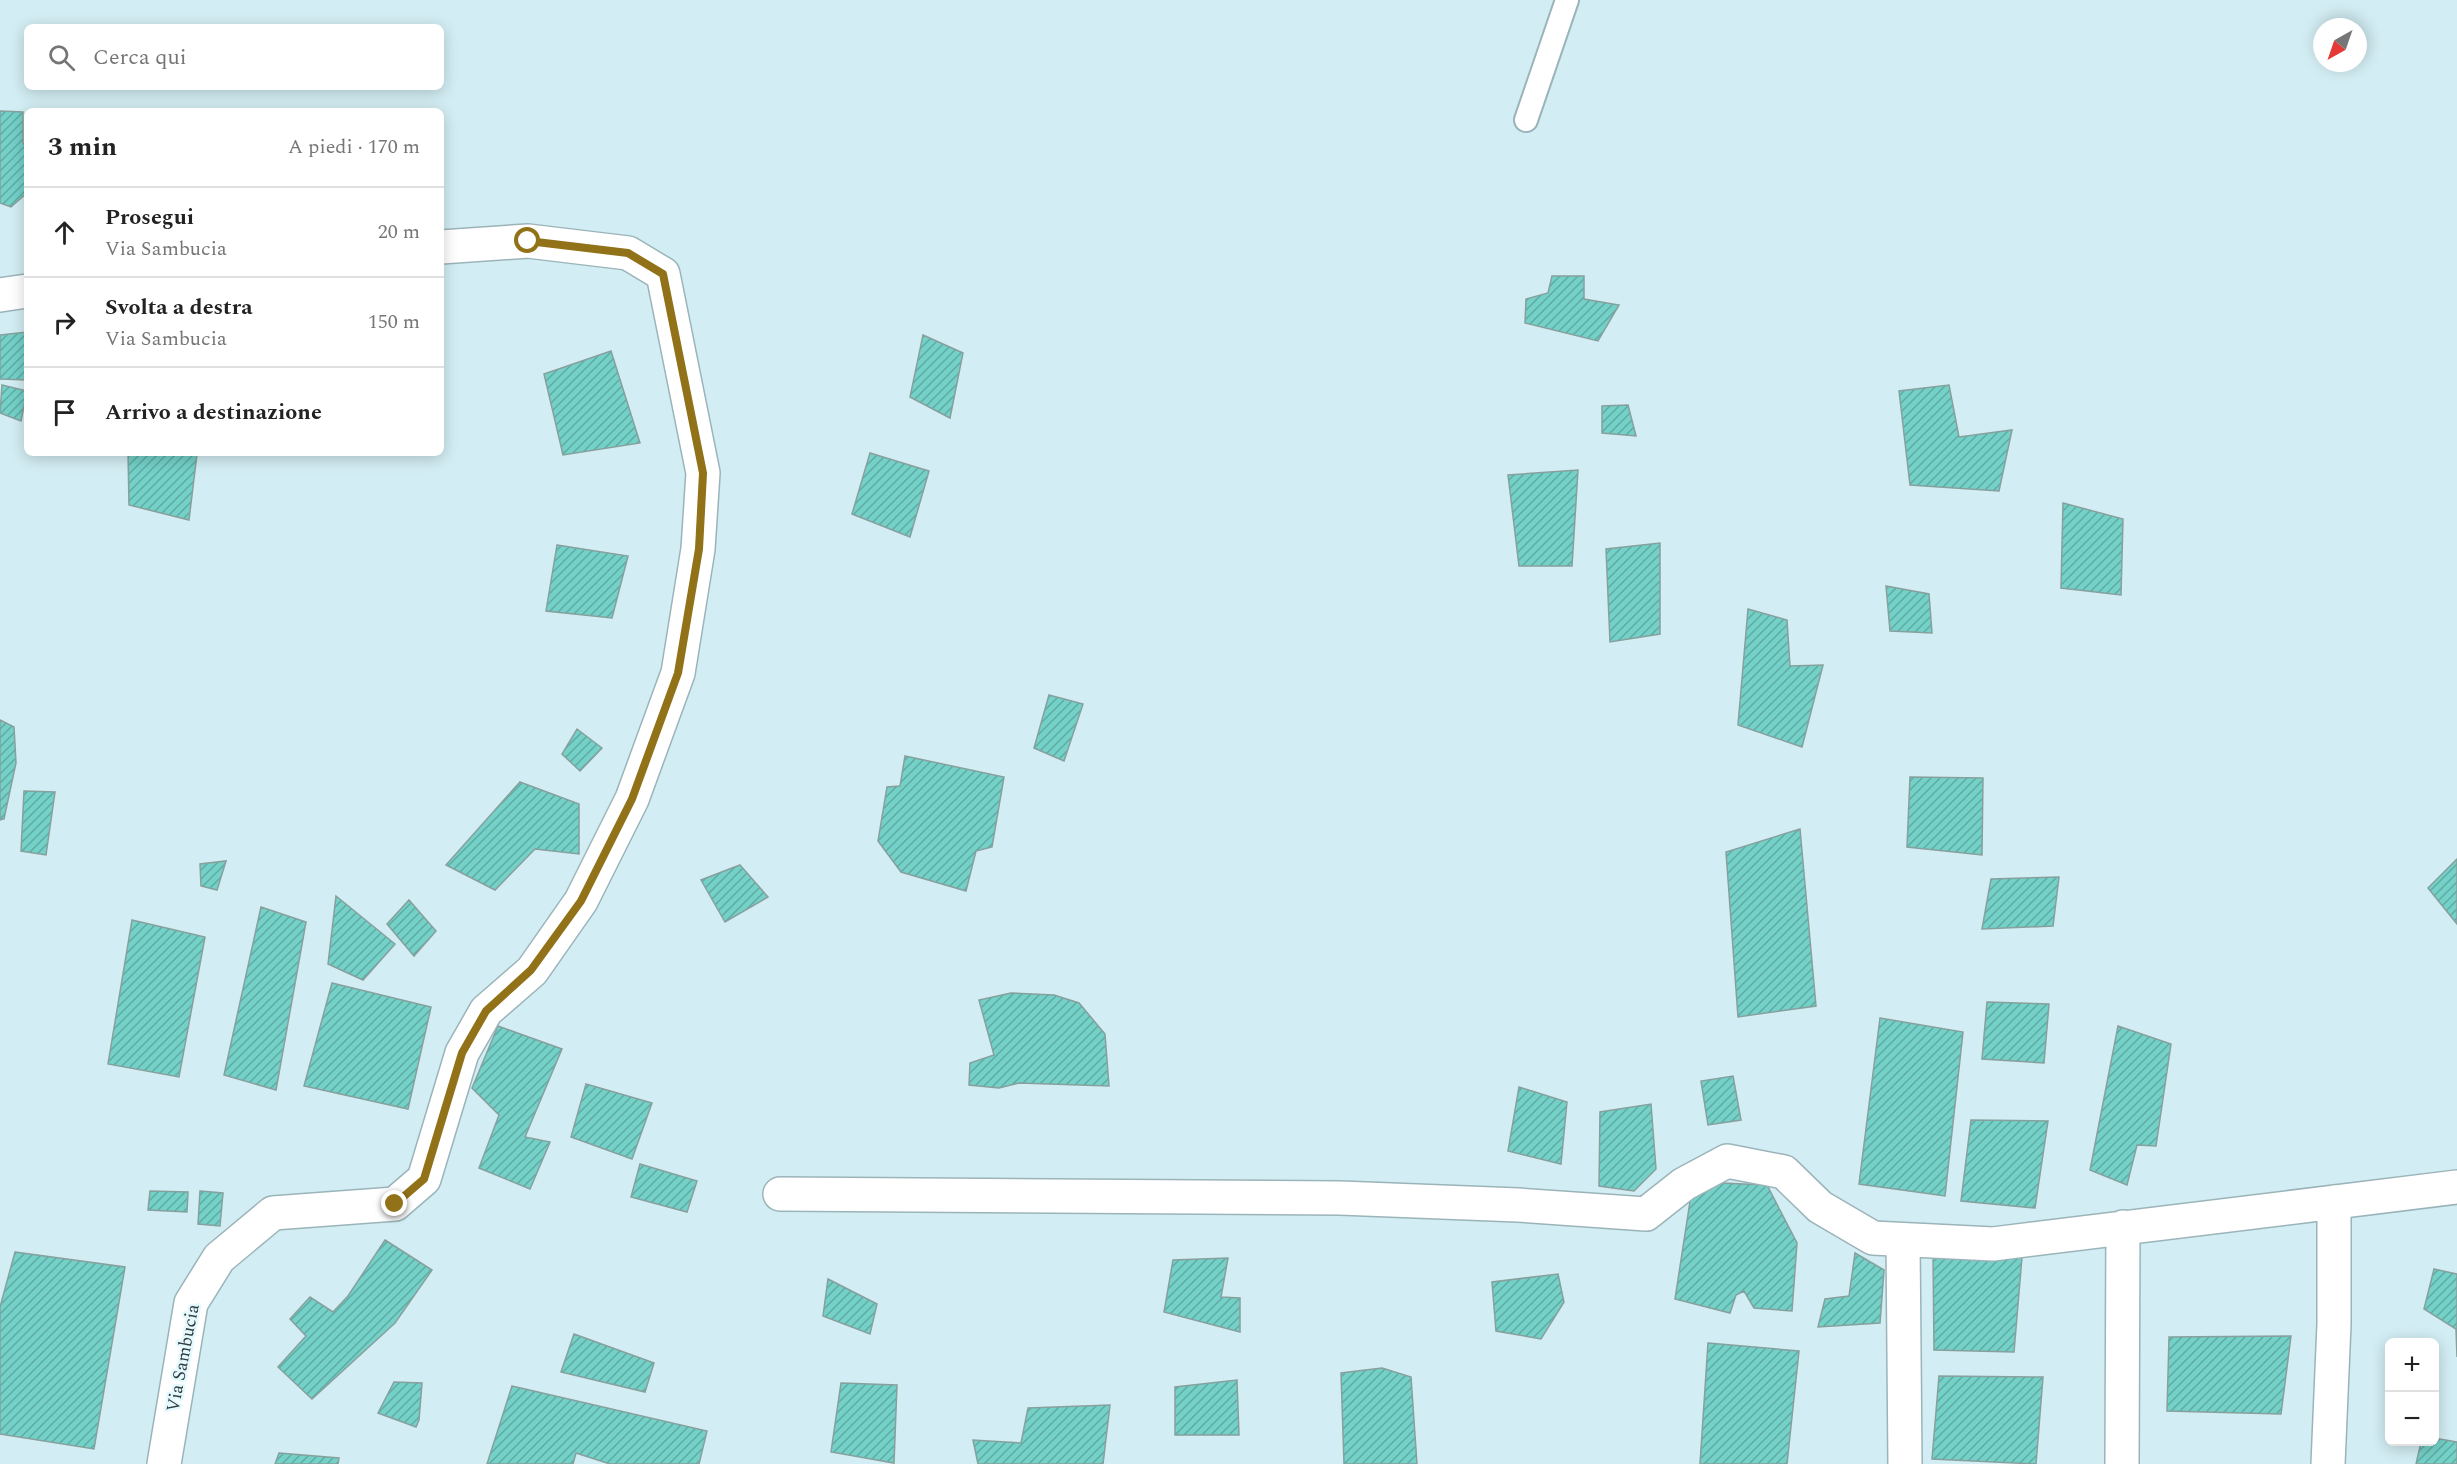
<!DOCTYPE html>
<html lang="it">
<meta charset="utf-8">
<style>
:root{--surface:#fff;--page:#f6f6f6;--text:#222;--muted:#767676;--line:#e0e0e0}
body{margin:0;font-family:Spectral,serif;background:var(--page);color:var(--text)}
.controls{position:absolute;right:18px;bottom:18px;display:grid;overflow:hidden;border-radius:9px;box-shadow:0 3px 15px #0003}
.controls button{width:54px;height:54px;display:grid;place-items:center;padding:0;border:0;border-bottom:2px solid var(--line);background:var(--surface);color:var(--text);font:30px sans-serif}
.compass{position:absolute;left:2313px;top:18px;width:54px;height:54px;border-radius:50%;background:var(--surface);box-shadow:0 3px 15px #0003;rotate:220deg}
.stop{position:absolute;width:18px;height:18px;margin:-14px;border:4px solid #917218;border-radius:50%;background:#fff}
.stop.end{background:#917218;border-color:#fff;box-shadow:0 2px 6px #0008}
.list{margin:0;padding:0;list-style:none}
h2{display:flex;justify-content:space-between;align-items:center;height:78px;margin:0;padding:0 24px;font-size:26px}
h2 small{font-size:20px;font-weight:400;color:var(--muted)}
.list li{display:grid;grid-template-columns:39px 1fr auto;gap:18px;align-items:center;box-sizing:border-box;height:90px;padding:0 24px;border-top:2px solid var(--line)}
.list b{display:block;font-size:22px;white-space:nowrap}
.list p{margin:0;font-size:20px;white-space:nowrap;color:var(--muted)}
.list em{font-size:20px;font-style:normal;color:var(--muted)}
.icon{flex:none;width:33px;height:33px;fill:none;stroke:currentColor;stroke-width:2;stroke-linecap:round;stroke-linejoin:round}
.map{position:relative;flex:none;width:2457px;height:1464px;overflow:hidden}
.search{position:absolute;background:var(--surface);box-shadow:0 3px 15px #0003;left:24px;top:24px;width:420px;height:66px;display:flex;align-items:center;gap:15px;box-sizing:border-box;padding:0 21px;border-radius:9px;color:var(--muted);font-size:22px}
.panel{position:absolute;background:var(--surface);box-shadow:0 3px 15px #0003;left:24px;top:108px;width:420px;height:348px;border-radius:9px}
.map>svg:first-child{display:block}
.building{fill:url(#building-hatch);stroke:#87a09d;stroke-width:1.5}
.lines{fill:none;stroke-linecap:round;stroke-linejoin:round}
.service-casing{stroke:#9bb4b9;stroke-width:26}
.minor-casing{stroke:#9bb4b9;stroke-width:36}
.service{stroke:#fff;stroke-width:22}
.minor{stroke:#fff;stroke-width:33}
.route{stroke:#917218;stroke-width:8}
.labels{text-anchor:middle;dominant-baseline:central;stroke-width:5;stroke-linejoin:round;paint-order:stroke}
.street-label{font-size:18px;fill:#323c3e;stroke:#e4f9fe}
</style>
<div class="map">
<svg width="2457" height="1464" viewBox="0 0 2457 1464">
<defs>
<pattern id="building-hatch" width="6" height="6" patternUnits="userSpaceOnUse" patternTransform="scale(1.5)"><rect width="6" height="6" fill="#73d1c8"/><path d="M-1 1l2-2M0 6l6-6M5 7l2-2" fill="none" stroke="#5faba4"/></pattern>
</defs>
<rect width="100%" height="100%" fill="#d2edf3"/>
<path class="building" d="M0 111 23 112V143L27 148V193L11 207 0 203Z
M1552 276H1584V299L1619 305 1598 341 1525 323 1526 299 1548 293Z
M27 332V380L0 379V335Z
M923 335 963 353 950 418 910 397Z
M611 351 640 443 563 455 544 374Z
M2 385 27 391 21 421 0 413Z
M1949 385 1959 437 2012 430 1999 491 1910 485 1899 391Z
M1628 405 1636 436 1602 433V406Z
M128 453 197 454 189 520 129 505Z
M870 453 929 471 910 537 852 514Z
M1578 470 1572 566H1519L1508 475Z
M2063 503 2123 519 2121 595 2061 588Z
M1660 543V634L1610 642 1606 549Z
M557 545 628 556 612 618 546 611Z
M1886 586 1929 594 1932 633 1890 631Z
M1748 609 1787 620 1790 666 1823 665 1802 747 1738 725Z
M1049 695 1083 704 1064 761 1034 748Z
M0 720 14 727 16 763 4 819 0 820Z
M577 729 602 748 580 771 562 754Z
M905 756 1004 777 992 847 976 851 966 891 901 872 878 841 887 787 900 786Z
M1910 777 1983 778 1982 855 1907 847Z
M520 782 579 804V854L535 849 495 890 446 865Z
M24 791 55 792 46 855 21 851Z
M1800 829 1816 1006 1738 1017 1726 852Z
M2457 859V924L2428 888Z
M226 861 217 890 201 886 200 864Z
M740 865 768 897 725 922 701 880Z
M2059 877 2053 926 1982 929 1991 879Z
M336 896 395 944 363 980 328 964Z
M409 900 436 931 414 956 387 924Z
M261 907 306 922 276 1090 224 1075Z
M132 920 205 937 179 1077 108 1064Z
M332 983 431 1007 408 1109 304 1086Z
M1011 993 1054 995 1079 1003 1105 1034 1109 1086 1019 1083 999 1088 969 1085 970 1063 994 1055 979 1000Z
M1987 1002 2049 1004 2044 1063 1982 1059Z
M1880 1018 1963 1032 1945 1196 1859 1184Z
M498 1026 562 1049 525 1137 550 1142 530 1189 479 1168 499 1115 472 1088Z
M2118 1026 2171 1044 2156 1146 2137 1145 2127 1185 2090 1170Z
M1733 1076 1741 1120 1708 1125 1701 1081Z
M586 1084 652 1103 632 1159 571 1137Z
M1519 1087 1567 1102 1561 1164 1508 1151Z
M1651 1104 1656 1169 1634 1191 1599 1186 1600 1112Z
M1971 1120 2048 1121 2035 1208 1961 1201Z
M640 1164 697 1181 687 1212 631 1197Z
M1721 1183 1767 1185 1797 1243 1792 1311 1754 1308 1744 1291 1736 1295 1730 1313 1675 1299 1691 1195Z
M150 1191 188 1192 187 1212 148 1210Z
M200 1191 223 1193 220 1226 198 1224Z
M385 1240 432 1270 395 1323 312 1399 278 1367 306 1336 290 1319 310 1297 333 1312 348 1296Z
M15 1252 125 1267 94 1449 0 1434V1307Z
M1855 1253 1884 1270 1880 1323 1818 1327 1825 1299 1849 1296Z
M1933 1255 2022 1257 2014 1352 1934 1350Z
M1228 1258 1221 1297 1240 1298V1332L1164 1312 1173 1260Z
M2434 1269 2457 1274V1357L2456 1329 2424 1309Z
M1558 1274 1564 1302 1541 1339 1496 1331 1492 1282Z
M828 1279 877 1304 870 1334 823 1316Z
M574 1334 654 1363 645 1392 561 1372Z
M2291 1336 2281 1414 2167 1411 2169 1337Z
M1708 1343 1799 1351 1787 1464H1700Z
M1382 1368 1411 1377 1417 1464H1344L1341 1373Z
M1939 1376 2043 1377 2036 1464 1932 1459Z
M1237 1380 1239 1435H1175V1387Z
M394 1382 422 1383 419 1420 416 1427 378 1413Z
M841 1383 897 1385 894 1463 831 1452Z
M512 1386 707 1431 699 1464H610L576 1453 573 1464H487Z
M1110 1405 1103 1464H978L973 1440 1021 1443 1028 1408Z
M2434 1438 2457 1442V1464H2416L2421 1442H2434Z
M279 1453 339 1458 338 1464H275Z"/>
<g class="lines">
<defs>
<path id="service" d="M1526 120 1567 0"/>
<path id="minor" d="M0 295 27 291
M780 1194 1340 1198 1518 1205 1646 1214 1684 1184 1727 1161 1784 1172 1820 1207 1873 1238 1993 1244 2457 1187
M1903 1240 1905 1464
M164 1464 191 1303 219 1258 273 1213 395 1204 424 1179 462 1053 486 1011 532 971 581 901 632 799 678 673 698 549 703 473 663 274 628 253 528 241 441 247
M2122 1464 2123 1227
M2328 1464 2334 1324V1202"/>
</defs>
<use href="#service" class="service-casing"/>
<use href="#minor" class="minor-casing"/>
<use href="#service" class="service"/>
<use href="#minor" class="minor"/>
</g>
<g class="lines">
<path class="route" d="M395 1204 424 1179 462 1053 486 1011 531 970 581 901 632 799 678 673 699 549 703 473 663 274 628 253 528 241"/>
</g>
<g class="labels">
<g class="street-label">
<text transform="translate(183 1358) rotate(-79)">Via Sambucia</text>
</g>
</g>
</svg>
<div class="controls">
<button>+</button>
<button>−</button>
</div>
<svg class="compass" viewBox="-18 -18 36 36"><path d="M0-13l5 13h-10z" fill="#e53935"/><path d="M0 13l5-13h-10z" fill="#767676"/></svg>
<div class="stop" style="left:528px;top:241px"></div>
<div class="stop end" style="left:395px;top:1204px"></div>
<div class="search"><svg class="icon" aria-label="search" viewBox="0 0 24 24"><circle cx="10" cy="10" r="6"/><path d="M15 15l6 6"/></svg>Cerca qui</div>
<section class="panel">
<h2>3 min<small>A piedi · 170 m</small></h2>
<ul class="list">
<li><svg class="icon" aria-label="ahead" viewBox="0 0 24 24"><path d="M12 20V5M6 11l6-6 6 6"/></svg><div><b>Prosegui</b><p>Via Sambucia</p></div><em>20 m</em></li>
<li><svg class="icon" aria-label="right" viewBox="0 0 24 24"><path d="M7 20v-9h11M14 6l5 5-5 5"/></svg><div><b>Svolta a destra</b><p>Via Sambucia</p></div><em>150 m</em></li>
<li><svg class="icon" aria-label="arrive" viewBox="0 0 24 24"><path d="M6 21V4h12l-3 4 3 4H6"/></svg><div><b>Arrivo a destinazione</b></div></li>
</ul>
</section>
</div>
